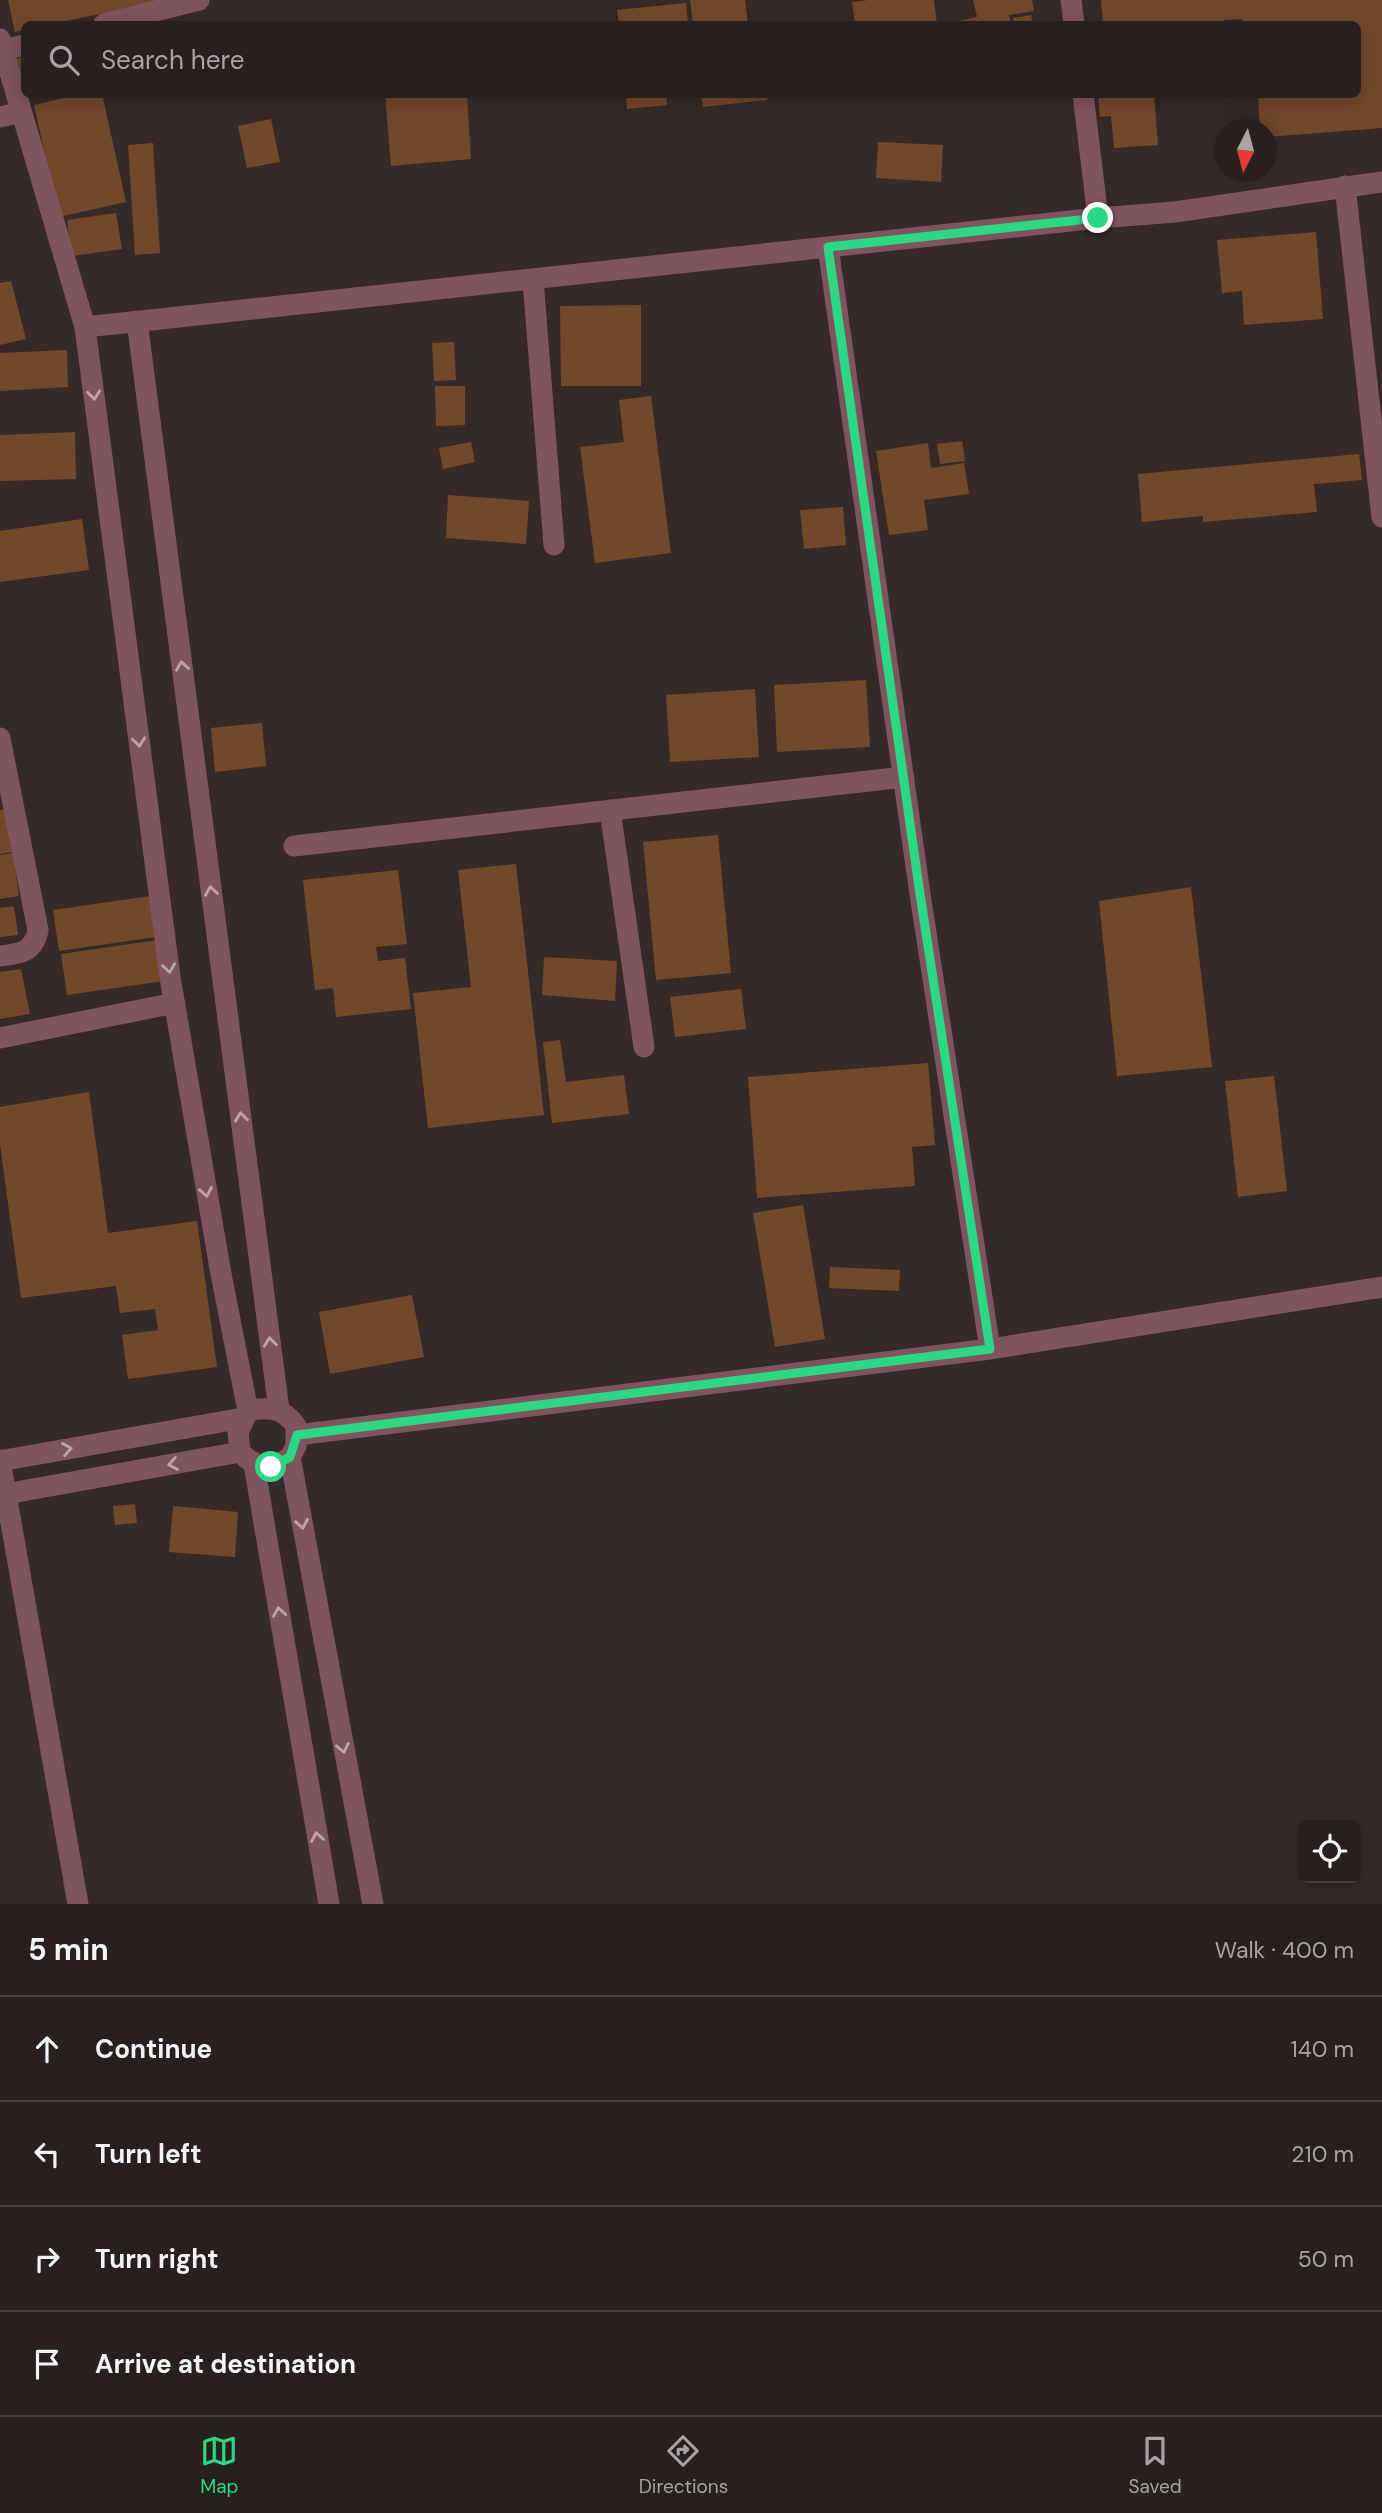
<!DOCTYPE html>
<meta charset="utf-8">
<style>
:root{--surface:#28201e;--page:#302827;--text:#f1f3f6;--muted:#a5a3a4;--line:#443e3c;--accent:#2cd884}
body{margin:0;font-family:"DM Sans",sans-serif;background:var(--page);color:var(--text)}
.controls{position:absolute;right:21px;bottom:21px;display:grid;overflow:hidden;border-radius:10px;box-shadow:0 4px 18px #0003}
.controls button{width:63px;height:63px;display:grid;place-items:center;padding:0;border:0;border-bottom:2px solid var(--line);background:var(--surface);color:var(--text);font:35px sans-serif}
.compass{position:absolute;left:1214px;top:119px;width:63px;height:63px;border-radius:50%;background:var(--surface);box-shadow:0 4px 18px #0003;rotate:186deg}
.stop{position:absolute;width:21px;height:21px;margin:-16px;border:5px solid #2cd884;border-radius:50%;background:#fff}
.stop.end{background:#2cd884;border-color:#fff;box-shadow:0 2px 7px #0008}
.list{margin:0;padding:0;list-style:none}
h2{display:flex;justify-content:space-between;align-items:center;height:91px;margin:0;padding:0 28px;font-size:30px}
h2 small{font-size:23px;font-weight:400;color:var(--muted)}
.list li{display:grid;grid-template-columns:46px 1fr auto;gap:21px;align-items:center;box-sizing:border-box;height:105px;padding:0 28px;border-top:2px solid var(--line)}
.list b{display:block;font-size:26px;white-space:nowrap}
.list em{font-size:23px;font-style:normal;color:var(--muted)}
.icon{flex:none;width:38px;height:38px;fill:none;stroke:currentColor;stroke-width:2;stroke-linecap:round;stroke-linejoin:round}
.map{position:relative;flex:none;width:1382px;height:1904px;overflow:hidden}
.search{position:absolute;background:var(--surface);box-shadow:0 4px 18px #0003;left:21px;right:21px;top:21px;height:77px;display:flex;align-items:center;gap:18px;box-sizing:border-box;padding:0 24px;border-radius:10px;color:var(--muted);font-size:26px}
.sheet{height:511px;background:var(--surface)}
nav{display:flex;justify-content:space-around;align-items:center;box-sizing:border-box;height:98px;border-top:2px solid var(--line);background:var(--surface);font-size:19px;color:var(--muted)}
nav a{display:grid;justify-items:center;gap:4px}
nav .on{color:var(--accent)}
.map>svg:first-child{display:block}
.building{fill:#72482a}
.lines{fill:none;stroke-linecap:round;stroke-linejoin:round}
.minor{stroke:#80545f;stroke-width:21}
.oneway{stroke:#bca4a8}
.route{stroke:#2cd884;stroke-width:9}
</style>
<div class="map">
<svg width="1382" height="1904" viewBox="0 0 1382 1904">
<rect width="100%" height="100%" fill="#362a28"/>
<path class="building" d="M8 0H163V1L51 24H24V30L15 32Z
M690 0H745L748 24H693Z
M868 0H934L937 24H855L852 2Z
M973 0H1032L1034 11 1009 15 1011 24H943L977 17Z
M1101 0H1382V128L1266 137V130H1260L1258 94H1358V24H1242V19L1224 20 1225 24H1103Z
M686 3 688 24H619L617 10Z
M1031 15 1033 24H1014L1013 18Z
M24 57V82L17 59Z
M81 94H102L126 202 59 217 34 105Z
M385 94H467L471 159 391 166Z
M626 94H666L667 105 627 109Z
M701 94H766L767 100 703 107Z
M1098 94H1154L1158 145 1114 148 1111 116 1100 117Z
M271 119 280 162 247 168 238 126Z
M878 142 943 145 941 182 876 178Z
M153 143 160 253 135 255 128 145Z
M116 213 122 249 72 256 67 220Z
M1316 232 1323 319 1244 325 1242 291 1222 293 1217 240Z
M11 281 26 339 0 345V283Z
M641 305V386H561L560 306Z
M454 342 456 380 434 381 432 343Z
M67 350 68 387 0 391V353Z
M435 386H465V425L436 426Z
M651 396 671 553 595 563 580 447 624 442 619 400Z
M75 432 76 479 0 481V435Z
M962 441 965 461 940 464 937 444Z
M471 442 475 462 443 469 439 448Z
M928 443 931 468 964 463 969 494 924 500 928 530 889 535 876 451Z
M1359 454 1362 480 1314 484 1317 512 1203 522V516L1142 522 1138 474Z
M448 495 529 501 526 544 446 538Z
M843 507 846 545 804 549 800 510Z
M82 519 89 570 0 582V531Z
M866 680 870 747 777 752 774 685Z
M755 689 759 757 670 762 666 695Z
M262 723 266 766 215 772 211 728Z
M6 809 12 852 0 854V810Z
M718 835 731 973 656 980 643 842Z
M13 853 19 896 0 899V855Z
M516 864 544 1115 428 1128 413 993 471 987 458 870Z
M398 870 407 944 376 947 378 961 405 958 411 1009 336 1017 333 988 315 990 303 880Z
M1191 887 1212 1067 1117 1076 1099 901Z
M150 896 156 937 59 951 53 910Z
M14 906 18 935 0 937V908Z
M158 940 164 981 67 995 61 954Z
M544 957 617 961 615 1001 542 995Z
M21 969 30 1014 0 1019V972Z
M741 989 746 1029 675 1037 670 997Z
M560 1040 566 1082 624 1075 629 1114 552 1123 543 1042Z
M928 1063 935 1145 912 1147 915 1186 757 1198 748 1077Z
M1274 1076 1287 1191 1238 1197 1225 1081Z
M89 1092 108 1233 197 1221 217 1367 128 1379 122 1335 158 1330 155 1309 120 1313 116 1286 21 1298 0 1145V1107Z
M803 1205 825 1339 775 1347 753 1213Z
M830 1267 900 1270 899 1291 829 1288Z
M412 1295 424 1357 330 1374 319 1312Z
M135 1504 137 1523 115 1525 113 1506Z
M173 1506 238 1512 235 1557 169 1552Z"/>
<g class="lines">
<path class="minor" d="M1071 0 1074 24
M104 24 199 0
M0 39 85 327 1098 218
M3 50 24 45
M1083 94 1098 218 1175 212 1382 182
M0 117 21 112
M1345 186 1382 517
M828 247 920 894 990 1349 1382 1287
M533 280 554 545
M137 321 279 1410
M85 327 170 977 221 1274 248 1411
M0 738 38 930C34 952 20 954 0 956
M610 810 644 1047
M294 846 904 777
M0 1038 175 1003
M297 1435 990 1349
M290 1457C272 1471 255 1468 240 1452L238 1432 248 1411C267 1406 284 1408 296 1426V1446L290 1457 373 1904
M0 1460 78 1904
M0 1461 243 1418
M254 1464 329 1904
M0 1495 240 1452"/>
</g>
<defs><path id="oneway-chevron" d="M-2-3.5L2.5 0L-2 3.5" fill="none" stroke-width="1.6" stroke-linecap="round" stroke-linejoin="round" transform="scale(1.75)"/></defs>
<g class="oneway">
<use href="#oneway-chevron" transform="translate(94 395) rotate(83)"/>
<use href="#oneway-chevron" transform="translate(182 666) rotate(-98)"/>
<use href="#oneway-chevron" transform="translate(139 742) rotate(83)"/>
<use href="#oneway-chevron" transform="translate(211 891) rotate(-98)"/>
<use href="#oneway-chevron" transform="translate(169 968) rotate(82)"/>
<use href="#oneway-chevron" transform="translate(241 1117) rotate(-97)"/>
<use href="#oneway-chevron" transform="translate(206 1192) rotate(80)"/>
<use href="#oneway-chevron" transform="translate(270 1342) rotate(-97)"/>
<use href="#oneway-chevron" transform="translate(67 1449) rotate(-10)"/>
<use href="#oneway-chevron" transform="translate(173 1464) rotate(170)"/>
<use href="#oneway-chevron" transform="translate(302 1524) rotate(80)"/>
<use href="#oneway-chevron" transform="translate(279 1612) rotate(-99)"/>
<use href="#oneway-chevron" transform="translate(343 1748) rotate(79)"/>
<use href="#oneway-chevron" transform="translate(317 1837) rotate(-100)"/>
</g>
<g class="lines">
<path class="route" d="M271 1467 290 1457 297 1435 990 1349 920 894 828 247 1098 218"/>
</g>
</svg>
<div class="controls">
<button><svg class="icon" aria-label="locate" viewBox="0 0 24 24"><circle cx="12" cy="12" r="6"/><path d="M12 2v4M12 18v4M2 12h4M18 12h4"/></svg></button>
</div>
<svg class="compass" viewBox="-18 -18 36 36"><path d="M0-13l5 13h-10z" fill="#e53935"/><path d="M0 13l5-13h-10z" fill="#a5a3a4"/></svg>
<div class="stop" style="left:271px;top:1467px"></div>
<div class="stop end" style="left:1098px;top:218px"></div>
<div class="search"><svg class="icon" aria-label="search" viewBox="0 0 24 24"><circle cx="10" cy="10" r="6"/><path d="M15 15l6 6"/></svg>Search here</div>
</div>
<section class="sheet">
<h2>5 min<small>Walk · 400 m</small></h2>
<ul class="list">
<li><svg class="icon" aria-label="ahead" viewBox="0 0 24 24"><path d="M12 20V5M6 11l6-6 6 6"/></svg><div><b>Continue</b></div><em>140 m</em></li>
<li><svg class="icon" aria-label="left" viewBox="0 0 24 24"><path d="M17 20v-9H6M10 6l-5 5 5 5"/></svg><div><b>Turn left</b></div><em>210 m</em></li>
<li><svg class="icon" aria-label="right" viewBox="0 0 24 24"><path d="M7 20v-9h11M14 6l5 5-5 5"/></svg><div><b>Turn right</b></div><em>50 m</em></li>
<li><svg class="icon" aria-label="arrive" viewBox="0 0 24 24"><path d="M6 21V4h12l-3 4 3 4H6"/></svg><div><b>Arrive at destination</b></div></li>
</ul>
</section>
<nav>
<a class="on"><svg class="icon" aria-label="map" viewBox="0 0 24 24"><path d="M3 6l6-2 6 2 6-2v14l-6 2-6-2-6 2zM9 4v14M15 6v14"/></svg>Map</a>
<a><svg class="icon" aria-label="directions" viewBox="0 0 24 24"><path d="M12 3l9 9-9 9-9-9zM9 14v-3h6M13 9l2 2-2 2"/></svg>Directions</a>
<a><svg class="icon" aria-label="saved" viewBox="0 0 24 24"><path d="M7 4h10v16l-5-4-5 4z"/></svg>Saved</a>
</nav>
